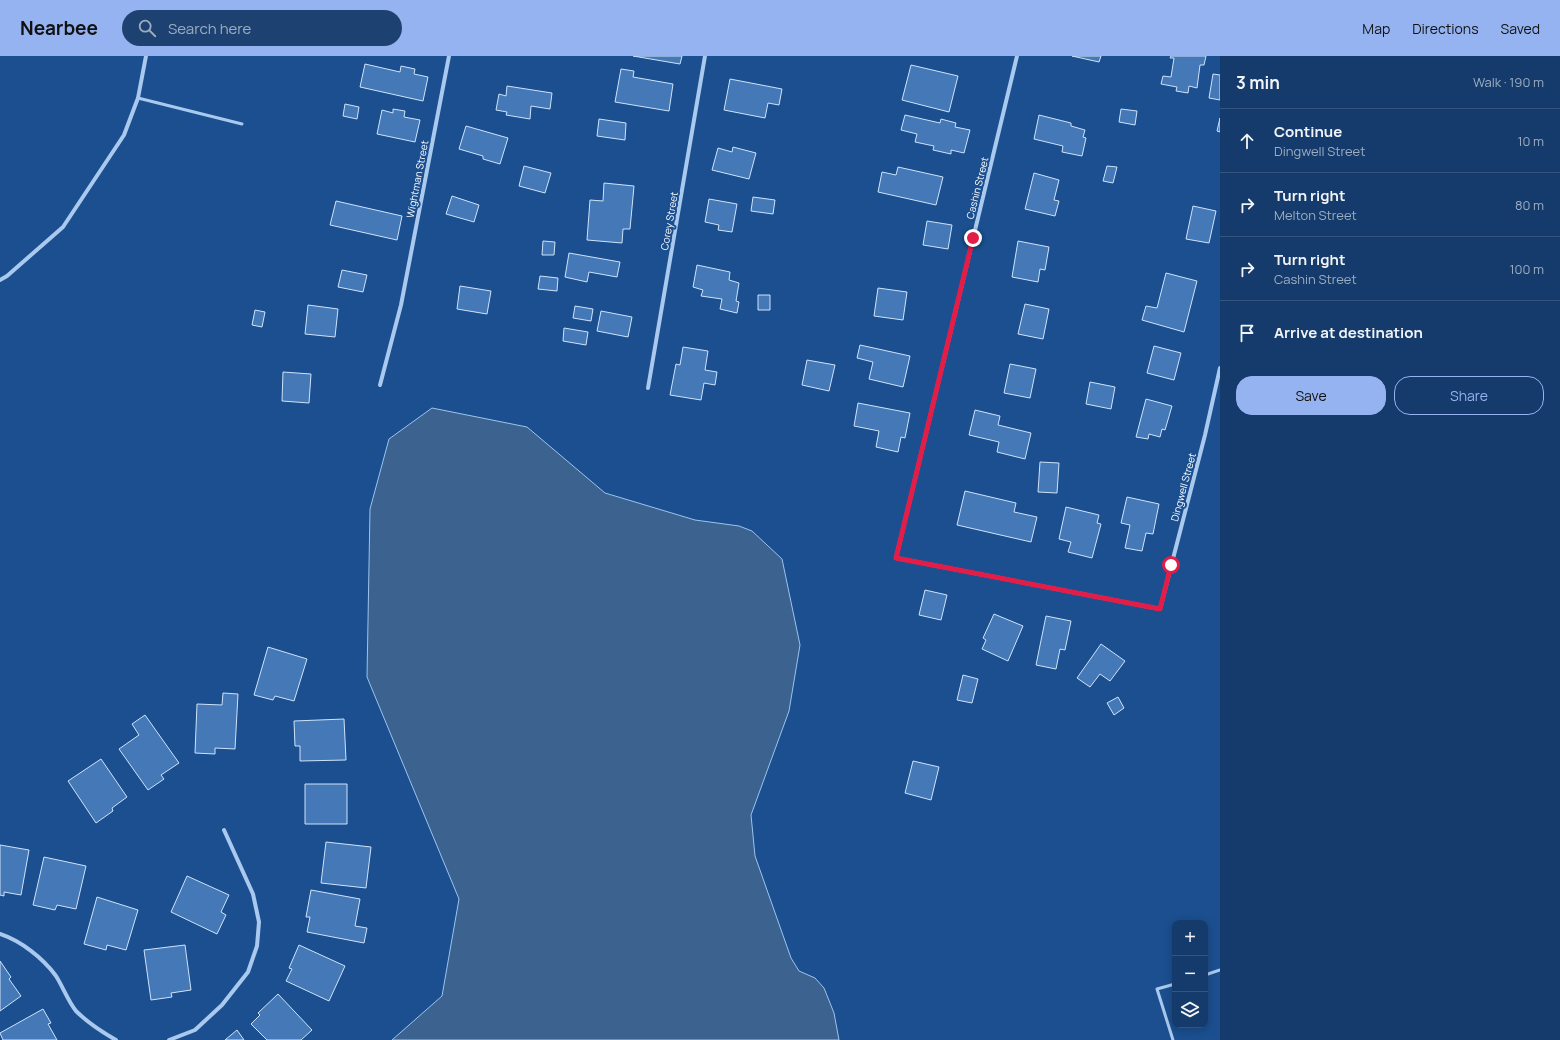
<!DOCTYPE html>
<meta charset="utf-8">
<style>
:root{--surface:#143b6b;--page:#1d4271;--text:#f1f3f6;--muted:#9dadc1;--line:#33557e;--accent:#95b2f1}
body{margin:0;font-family:Manrope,sans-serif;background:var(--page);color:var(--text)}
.controls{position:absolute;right:12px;bottom:12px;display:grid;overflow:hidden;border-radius:8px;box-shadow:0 2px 10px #0003}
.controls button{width:36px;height:36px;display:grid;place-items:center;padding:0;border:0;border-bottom:1px solid var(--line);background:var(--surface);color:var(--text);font:20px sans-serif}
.stop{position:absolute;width:12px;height:12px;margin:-9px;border:3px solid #e11d48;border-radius:50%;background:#fff}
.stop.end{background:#e11d48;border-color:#fff;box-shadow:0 1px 4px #0008}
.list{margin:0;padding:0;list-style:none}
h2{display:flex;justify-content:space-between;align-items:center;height:52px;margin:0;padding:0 16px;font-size:17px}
h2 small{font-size:13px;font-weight:400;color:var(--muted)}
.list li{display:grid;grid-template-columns:26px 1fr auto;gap:12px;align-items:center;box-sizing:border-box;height:64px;padding:0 16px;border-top:1px solid var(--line)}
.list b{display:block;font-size:15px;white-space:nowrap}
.list p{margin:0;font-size:13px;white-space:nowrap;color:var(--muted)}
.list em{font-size:13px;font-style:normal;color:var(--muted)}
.actions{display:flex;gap:8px;padding:12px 16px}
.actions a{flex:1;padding:9px 0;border:1px solid var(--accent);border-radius:16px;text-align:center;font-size:14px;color:var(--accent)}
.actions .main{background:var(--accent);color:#111}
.icon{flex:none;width:22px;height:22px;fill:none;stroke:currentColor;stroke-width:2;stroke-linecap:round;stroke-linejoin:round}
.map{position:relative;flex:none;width:1220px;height:984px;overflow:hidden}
header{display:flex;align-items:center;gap:24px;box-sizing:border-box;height:56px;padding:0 20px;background:var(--accent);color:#111}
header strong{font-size:19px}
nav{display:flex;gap:22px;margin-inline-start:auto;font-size:14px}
.search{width:280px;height:36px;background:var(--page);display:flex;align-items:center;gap:10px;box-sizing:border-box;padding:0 14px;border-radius:22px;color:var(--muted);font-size:15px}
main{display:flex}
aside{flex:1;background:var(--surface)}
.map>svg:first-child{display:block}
.water{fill:#3c6290;stroke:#9cc4f0}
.building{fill:#4478b7;stroke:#cfe3fa}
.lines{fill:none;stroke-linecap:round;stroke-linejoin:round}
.lane{stroke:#a9c9ee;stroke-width:3}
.street{stroke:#a9c9ee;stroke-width:4}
.route{stroke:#e11d48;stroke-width:5}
.labels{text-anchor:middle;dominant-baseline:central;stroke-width:4;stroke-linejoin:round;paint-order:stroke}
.street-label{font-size:10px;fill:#fff;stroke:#1b4f8f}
</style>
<header>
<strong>Nearbee</strong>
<div class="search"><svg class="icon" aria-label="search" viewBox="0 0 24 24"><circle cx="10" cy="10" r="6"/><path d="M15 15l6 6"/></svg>Search here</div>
<nav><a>Map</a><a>Directions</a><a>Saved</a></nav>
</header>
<main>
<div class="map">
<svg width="1220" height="984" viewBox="0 0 1220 984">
<rect width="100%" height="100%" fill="#1b4f8f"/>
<path class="water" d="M432 352 527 371 605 437 695 464 739 470 752 475 782 503 800 589 789 655 751 759 755 800 791 902 799 915 815 922 824 932 834 957 839 984H392L442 940 459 843 367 621 370 453 389 383Z"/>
<path class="building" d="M633 0H682L680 8Z
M1072 0H1101L1099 6Z
M1171 0H1206L1204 9H1200L1197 32 1189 30 1188 37 1176 35 1177 31 1161 28 1163 20 1171 21 1174 2H1170Z
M365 8 400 16 401 10 415 13 414 18 428 21 423 45 360 31Z
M911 9 958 20 949 56 902 44Z
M621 13 634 15 633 21 673 28 669 55 615 46Z
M1213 18 1220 19V44L1209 42Z
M730 23 782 33 779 49 768 47 765 62 724 54Z
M507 30 552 37 550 53 531 50 530 63 506 59 507 56 496 54 499 38 506 40Z
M345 48 359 51 357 63 343 60Z
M393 53 405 55 404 61 420 64 415 86 377 78 382 54 393 57Z
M1121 53 1137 55 1135 69 1119 66Z
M905 59 940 67 941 63 956 67 955 71 970 74 964 97 951 94V98L933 94 934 90 915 86 917 78 901 74Z
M1039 59 1071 67V70L1085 74 1083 81 1086 82 1082 100 1062 96 1063 90 1034 83Z
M1220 62V76L1217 75Z
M599 63 626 67 625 84 597 80Z
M466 70 508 82 500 108 483 103V100L459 93Z
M733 91 756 97 749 123 712 114 718 92 732 96Z
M524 110 551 117 545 137 519 130Z
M1107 110 1117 111 1113 127 1103 125Z
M898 111 943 121 936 149 878 136 882 116 896 119Z
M1034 117 1059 124 1054 144 1059 145 1055 160 1025 153Z
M604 127 634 130 630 173H623L622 187 587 184 590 144 603 145Z
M452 140 479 149 474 166 446 158Z
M753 141 775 144 773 158 751 155Z
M709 143 737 148 732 176 718 174 719 169 705 166Z
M336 145 402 160 397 184 330 169Z
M1193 150 1216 155 1209 187 1186 183Z
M927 165 952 169 948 193 923 189Z
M543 185 555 186 554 199H542Z
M1018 185 1049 191 1045 214 1040 213 1038 226 1012 221Z
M569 197 620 206 617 221 589 216 587 226 565 221Z
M697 209 730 216 729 224 739 227 736 245 739 246 737 257 720 253 722 243 701 240 703 234 693 231Z
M342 214 367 219 363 236 338 231Z
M1166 217 1197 225 1184 276 1142 264 1146 250 1157 252Z
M540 220 558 222 557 235 538 233Z
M460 230 491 235 487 258 457 253Z
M878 232 907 236 903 264 874 260Z
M758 239H770V254H758Z
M1025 248 1049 253 1043 283 1018 278Z
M308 249 338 253 335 281 305 278Z
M575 250 593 253 591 265 573 262Z
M255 254 265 256 262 271 252 269Z
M601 255 632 261 628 281 597 275Z
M564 272 588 276 586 289 563 285Z
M860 289 910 300 903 331 869 323 873 306 857 302Z
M1154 290 1181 297 1174 324 1147 317Z
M683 291 708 295 705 314 717 316 715 329 704 327 701 344 670 339 676 308 680 309Z
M807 304 835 309 829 335 802 329Z
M1010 308 1036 313 1030 342 1004 337Z
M283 316 311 318 309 347 282 345Z
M1090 326 1115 331 1111 353 1086 348Z
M1146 343 1172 350 1165 374 1162 373 1160 381 1149 378 1148 383 1136 381Z
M858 347 910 357 905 382 901 381 898 396 876 391 879 375 854 370Z
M975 354 1000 360 998 369 1031 377 1025 403 997 396 999 386 969 379Z
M1040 406 1059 407 1057 437 1038 436Z
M965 435 1016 447 1014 456 1037 461 1031 486 957 469Z
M1127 441 1159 448 1153 478 1146 477 1142 495 1125 492 1130 469 1121 467Z
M1066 451 1099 459 1097 467 1101 468 1092 502 1068 496 1071 486 1059 483Z
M925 534 947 539 941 564 919 559Z
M994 558 1023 570 1008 605 982 593 986 584 983 582Z
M1046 560 1071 565 1065 594 1060 593 1056 613 1036 609Z
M1101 588 1125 605 1110 625 1100 618 1090 631 1077 622Z
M268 591 307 603 294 645 275 640 273 644 254 639Z
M963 619 978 623 972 647 957 644Z
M223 637 238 638 235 693 215 692V698L195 697 197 648 222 649Z
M1118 641 1124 652 1114 659 1107 647Z
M145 659 179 707 161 719 164 723 148 734 119 693 139 679 132 668Z
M344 663 346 704 300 705V690H295L294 665Z
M101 703 127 741 112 752 113 755 96 767 68 725Z
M913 705 939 711 931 744 905 737Z
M305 728H347V768H305Z
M326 786 371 791 366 832 321 827Z
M0 789 29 794 21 839 4 836V840L0 839Z
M44 801 86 810 76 853 57 849 55 854 33 849Z
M187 820 229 839 221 856 226 859 217 878 171 856Z
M311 834 360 843 355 870 367 872 364 887 307 876 310 861H306Z
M97 841 138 854 126 894 107 889 106 894 84 888Z
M185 889 191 934 171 937 172 941 151 944 144 894Z
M299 889 345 910 329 945 286 925 292 913 289 912Z
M0 905 11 921 9 923 21 940 0 955Z
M278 938 312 974 301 984H267L251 968 260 959 258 957Z
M43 953 51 967 48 968 57 984H3L0 977Z
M237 974 244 984H225Z"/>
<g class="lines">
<path class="lane" d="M138 42 242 68
M1205 919 1220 914
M1173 984 1157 933 1175 928"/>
<path class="street" d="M1017 0 896 502 1160 553 1205 379 1220 312
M0 224 7 220 63 171 124 79 138 42 146 0
M380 329 401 249 449 0
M648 332 705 0
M0 878C21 885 43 902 56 920 63 931 68 945 76 955 88 967 102 976 116 984
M169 984 195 974 222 949 248 916 257 890 259 866 253 838 224 774"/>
</g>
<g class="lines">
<path class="route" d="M973 182 896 502 1160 553 1171 509"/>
</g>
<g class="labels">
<g class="street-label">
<text transform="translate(417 123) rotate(-79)">Wightman Street</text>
<text transform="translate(977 132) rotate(-76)">Cashin Street</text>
<text transform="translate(669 165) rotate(-80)">Corey Street</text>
<text transform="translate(1183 431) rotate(-75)">Dingwell Street</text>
</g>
</g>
</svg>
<div class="controls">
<button>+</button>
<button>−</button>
<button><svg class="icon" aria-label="layers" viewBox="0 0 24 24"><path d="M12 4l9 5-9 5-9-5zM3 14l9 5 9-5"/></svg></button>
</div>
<div class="stop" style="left:1171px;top:509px"></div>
<div class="stop end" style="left:973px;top:182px"></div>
</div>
<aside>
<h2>3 min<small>Walk · 190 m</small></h2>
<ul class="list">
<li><svg class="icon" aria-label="ahead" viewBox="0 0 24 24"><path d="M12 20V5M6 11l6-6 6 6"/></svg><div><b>Continue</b><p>Dingwell Street</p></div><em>10 m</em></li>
<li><svg class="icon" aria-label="right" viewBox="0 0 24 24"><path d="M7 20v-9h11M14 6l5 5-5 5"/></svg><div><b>Turn right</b><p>Melton Street</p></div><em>80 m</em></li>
<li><svg class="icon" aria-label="right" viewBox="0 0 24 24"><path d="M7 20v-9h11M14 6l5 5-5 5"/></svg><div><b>Turn right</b><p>Cashin Street</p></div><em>100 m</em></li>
<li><svg class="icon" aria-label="arrive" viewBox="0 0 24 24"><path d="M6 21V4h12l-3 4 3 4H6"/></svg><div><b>Arrive at destination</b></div></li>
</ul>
<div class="actions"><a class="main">Save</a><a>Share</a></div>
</aside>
</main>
